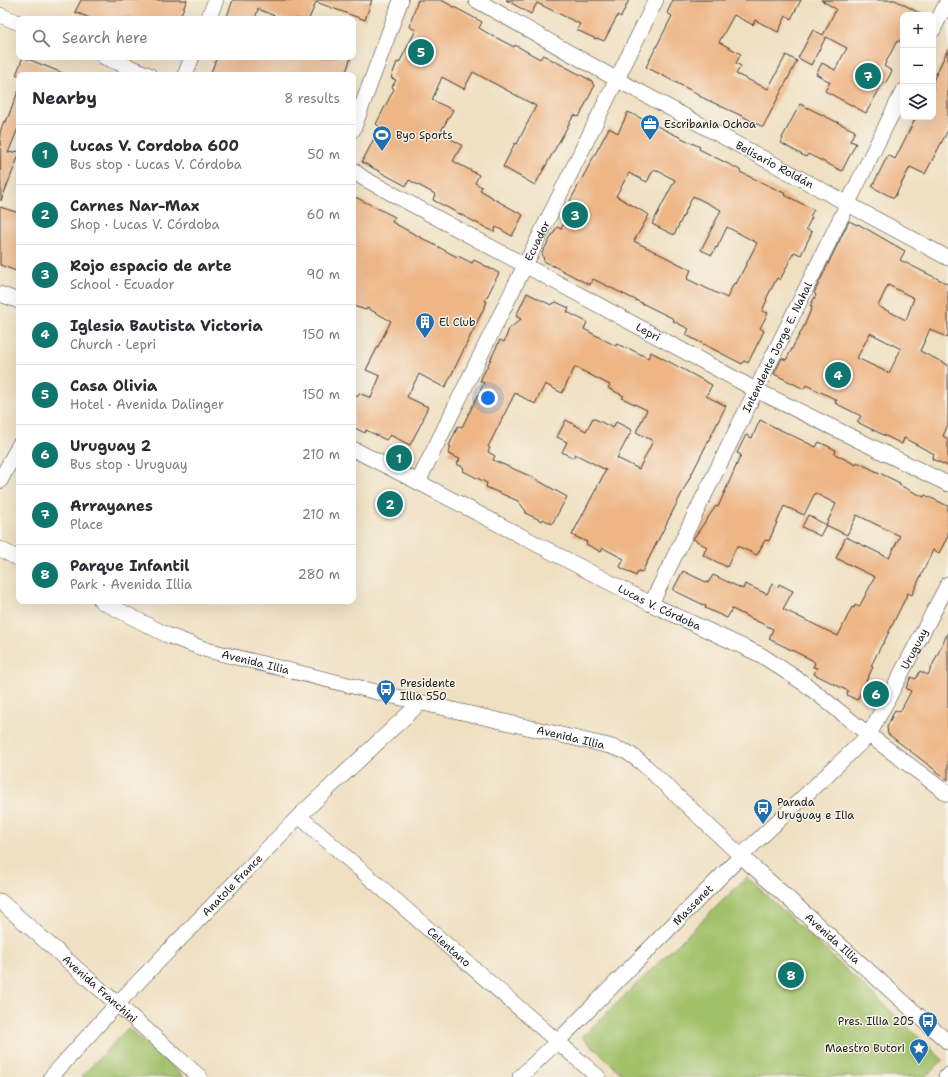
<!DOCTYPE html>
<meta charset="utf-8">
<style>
:root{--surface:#fff;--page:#f2f2f3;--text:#2b2b33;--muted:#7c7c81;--line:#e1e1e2;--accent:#0f766e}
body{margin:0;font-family:"Shantell Sans",sans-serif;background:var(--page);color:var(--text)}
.controls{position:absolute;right:12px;top:12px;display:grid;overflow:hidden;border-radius:8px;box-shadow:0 4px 16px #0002}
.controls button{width:36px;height:36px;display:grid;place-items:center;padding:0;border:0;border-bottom:1px solid var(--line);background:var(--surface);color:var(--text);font:20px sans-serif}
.you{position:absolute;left:488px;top:398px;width:14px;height:14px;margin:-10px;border:3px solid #fff;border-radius:50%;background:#1a73e8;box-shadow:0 0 0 6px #1a73e833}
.badge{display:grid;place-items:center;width:26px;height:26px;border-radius:50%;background:var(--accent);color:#fff;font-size:13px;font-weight:700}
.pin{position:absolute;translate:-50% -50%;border:2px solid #fff;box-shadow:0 1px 4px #0006}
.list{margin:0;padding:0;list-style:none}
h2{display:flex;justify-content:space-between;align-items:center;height:52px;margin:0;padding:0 16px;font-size:17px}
h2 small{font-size:13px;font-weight:400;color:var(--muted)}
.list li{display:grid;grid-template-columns:26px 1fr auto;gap:12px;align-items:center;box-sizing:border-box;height:60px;padding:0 16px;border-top:1px solid var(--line)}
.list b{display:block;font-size:15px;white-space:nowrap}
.list p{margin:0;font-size:13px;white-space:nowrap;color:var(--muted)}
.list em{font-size:13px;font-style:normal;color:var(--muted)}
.icon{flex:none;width:22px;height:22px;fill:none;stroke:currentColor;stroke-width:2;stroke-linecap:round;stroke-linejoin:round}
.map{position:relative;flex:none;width:948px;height:1077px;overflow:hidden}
.search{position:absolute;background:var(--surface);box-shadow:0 4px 16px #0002;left:16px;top:16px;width:340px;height:44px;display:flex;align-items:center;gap:10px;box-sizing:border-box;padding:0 14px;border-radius:8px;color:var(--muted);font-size:15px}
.panel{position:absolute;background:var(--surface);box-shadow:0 4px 16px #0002;left:16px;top:72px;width:340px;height:532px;border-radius:8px}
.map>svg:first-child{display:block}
.green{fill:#a1c169;stroke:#5e6e42}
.building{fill:#eeb585;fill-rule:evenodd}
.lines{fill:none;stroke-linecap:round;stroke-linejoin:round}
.minor-casing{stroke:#3c3935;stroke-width:16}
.minor{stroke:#fff;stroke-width:15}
.labels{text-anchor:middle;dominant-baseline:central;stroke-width:3;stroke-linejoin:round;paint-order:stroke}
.poi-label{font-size:11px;fill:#1c1c1c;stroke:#f7f3e8;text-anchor:start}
.street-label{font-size:11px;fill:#1c1c1c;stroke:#f7f3e8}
</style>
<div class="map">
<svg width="948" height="1077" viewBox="0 0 948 1077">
<rect width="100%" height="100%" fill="#f7f3e8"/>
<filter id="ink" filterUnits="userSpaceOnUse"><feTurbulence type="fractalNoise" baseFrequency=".025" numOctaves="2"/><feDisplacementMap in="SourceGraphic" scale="8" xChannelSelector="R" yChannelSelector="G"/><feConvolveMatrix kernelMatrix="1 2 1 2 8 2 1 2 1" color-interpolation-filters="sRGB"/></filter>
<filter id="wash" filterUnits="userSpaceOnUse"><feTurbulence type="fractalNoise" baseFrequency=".012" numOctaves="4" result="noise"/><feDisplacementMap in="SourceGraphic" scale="16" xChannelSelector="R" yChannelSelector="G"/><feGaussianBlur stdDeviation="0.9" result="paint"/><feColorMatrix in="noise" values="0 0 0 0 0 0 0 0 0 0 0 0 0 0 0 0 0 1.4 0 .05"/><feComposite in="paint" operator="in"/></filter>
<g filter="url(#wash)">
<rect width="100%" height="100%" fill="#f0e0c2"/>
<path class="green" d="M747 877 943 1060 925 1077H625L582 1037Z
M128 1028 184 1077H81Z"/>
<g id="blocks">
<path class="building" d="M81 0H187L179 19H92L75 12Z
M233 0H372L365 20 316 2 309 19H282L258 9 255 19H226Z
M418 0H441L482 22 479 28 491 35 514 47 515 45 540 59 543 55 592 81 594 87 579 117 574 115 535 185 503 167 515 143 517 144 536 106 473 72 464 89 442 77 432 100 453 110 440 133 462 145 453 161 479 175 475 183 482 187 480 190 492 197V198L523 215 512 236 496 227 494 232 433 200 435 194 409 180 406 186 362 162 380 127 376 124 394 89 392 87 396 80 391 78 397 62 399 63 416 30 409 27Z
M506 0H629L621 17 618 15 604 41 597 38 596 39 577 30 580 24 537 3 531 14Z
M673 0H801L791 19 786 16 778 32 755 20 753 25 734 15 719 42 741 54 736 63 741 66 736 74 768 89 786 55 797 61 763 127 742 116 699 96 700 95 646 67 672 16 667 13Z
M821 0H895L923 15H903V34L899 42 897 41 884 66 892 71 885 84 883 83 866 113 825 91 830 82 816 74 822 63 835 70 847 48 826 37 811 65 798 58 813 30 823 35 836 9Z
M948 49V130L925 174 910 167 894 198 872 187 888 155 895 159 916 117H933V81Z
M23 57 65 74V75H16Z
M217 57H351L345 75H210Z
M18 92H19V126L8 153 19 151V155L1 201 0 132 4 121 6 122Z
M800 104 855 131 850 141 856 143 842 171 808 154 806 157 781 143 783 138H782Z
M628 112 700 147 699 149 740 170V172L786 194 785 195 814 210 810 216 812 217 806 229 812 232 801 255 794 252 780 280 777 278 766 299 767 300 762 311 768 313 760 328 764 331 748 363 744 361 742 364 686 335 689 329 673 321 674 319 593 279 590 285 544 261 542 253 557 227 561 229 574 203 570 201 609 128 618 133ZM654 169 675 180 652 224 674 235 693 196 721 210 701 250 712 255 716 247 717 248 727 227 757 243 736 284 734 283 727 298 687 279 691 270 634 241 649 215 616 196 629 173 647 182Z
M353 196 395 217 392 222 457 257 458 256 472 263 474 260 499 273 485 301 487 302 445 388 419 374 407 397 428 407 423 417 424 418 410 445 390 435 386 440 366 430 365 433 353 427V395L357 397 359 393 371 398 380 376 366 370 391 321 367 308 366 310 353 306Z
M0 207 19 213V272L0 265Z
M849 221 857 225 858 224 905 251 900 260 948 284V338L930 329 920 351 948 365V425L943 436 948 439V466L932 459 934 454 904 438 902 444 857 422 861 416 835 403 837 400 806 385 804 389 774 374 782 358 786 360 805 324 812 307 810 306 816 295 814 293ZM888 285 914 298 906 320 878 306ZM870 333 901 349 889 373 857 358Z
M527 293 551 305 556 302 569 308 567 312 587 322 584 329 616 346 617 344 628 349V348L648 358 651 352 712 385 706 396 726 406 642 572 638 571 636 576 620 567 624 559 603 548 601 552 586 544 587 542 572 535 606 470 575 454 573 458 562 452 567 442 557 437 566 420 586 431 593 418 613 428 616 422 632 430 617 458 639 469 653 441 636 432 647 410 622 398 624 396 608 388 610 385 575 367 562 393 545 384 535 404 515 393 488 447 490 448 488 452 495 456 493 460 530 476 567 497 552 524 543 519 542 521 525 513 526 511 518 501 486 487 487 483 463 471 464 468 457 464 460 459 448 454 451 447 449 446 458 426 462 427 484 383 480 381 500 340 504 342 509 329 521 319 516 316Z
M760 420 816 447 819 442 836 450 835 454 856 465 857 462 900 483 899 485 924 497 925 495 948 506V536L939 553 933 550 912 595 908 593 883 644H882L871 666 873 667 857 700 847 695 848 691 814 674 817 668 813 667 815 663 812 660 769 639 773 629 732 609 727 618 705 608 706 606 673 590 683 571 708 583 713 575 743 589 745 584 767 594 772 584 778 587 779 584 793 591 783 609 838 636 852 607 854 608 855 605 859 607 875 577 836 558 846 537 889 558 900 536 857 515 847 535 826 525 836 504 815 493 804 515 784 506 769 541 765 540 757 555 737 546 727 567 703 555 707 547 693 539 716 506 718 507 741 455 737 453 746 435 752 438Z
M808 515 826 525 820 536 802 527Z
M948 632V780L888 734 887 727 895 710 900 712 911 691 906 688 911 677 916 679 920 671 928 675Z"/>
</g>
</g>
<g filter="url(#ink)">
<use href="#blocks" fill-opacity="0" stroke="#3c3935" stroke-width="1"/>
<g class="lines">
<defs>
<g id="minor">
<path id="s1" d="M476 0 616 79 948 258"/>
<path d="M0 15 19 23"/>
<path d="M208 19 216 0"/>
<path d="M933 30 948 0"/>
<path d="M104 57 149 75"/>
<path d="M185 75 192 57"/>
<path d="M353 130 401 0"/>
<path id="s2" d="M353 170 363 178 756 390 948 484"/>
<path d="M0 294 19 301"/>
<path id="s3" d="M353 449 418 482 651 604 761 655 805 684 869 735 948 794"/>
<path d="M0 481 19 445"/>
<path id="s4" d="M418 482 656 0"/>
<path d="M0 549 19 559"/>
<path id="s5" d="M101 601 167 635 207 650 397 697 609 746 627 752 642 763 741 856 948 1042"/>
<path id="s6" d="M651 604 903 91"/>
<path id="s7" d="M299 816 598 1077"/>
<path id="s8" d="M0 901 200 1077"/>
<path id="s9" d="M51 1077 117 1004 299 816 421 702"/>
<path id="s10" d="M520 1077 558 1041 741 856 869 735 948 584"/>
<path d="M946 1077 948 1075"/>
</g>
</defs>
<use href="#minor" class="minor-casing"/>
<use href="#minor" class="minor"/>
</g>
</g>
<defs>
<symbol id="office-pin" viewBox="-11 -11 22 30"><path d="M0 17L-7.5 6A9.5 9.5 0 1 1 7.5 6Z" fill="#1f6fb2" stroke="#f7f3e8"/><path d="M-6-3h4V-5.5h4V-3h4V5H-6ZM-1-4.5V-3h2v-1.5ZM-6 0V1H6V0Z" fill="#fff"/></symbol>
<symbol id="stadium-pin" viewBox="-11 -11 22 30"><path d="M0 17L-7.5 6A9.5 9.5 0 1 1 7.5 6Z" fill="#1f6fb2" stroke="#f7f3e8"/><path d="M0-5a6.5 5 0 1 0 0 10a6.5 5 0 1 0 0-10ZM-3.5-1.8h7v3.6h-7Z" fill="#fff"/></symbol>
<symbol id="building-pin" viewBox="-11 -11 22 30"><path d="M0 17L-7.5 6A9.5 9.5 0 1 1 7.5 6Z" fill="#1f6fb2" stroke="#f7f3e8"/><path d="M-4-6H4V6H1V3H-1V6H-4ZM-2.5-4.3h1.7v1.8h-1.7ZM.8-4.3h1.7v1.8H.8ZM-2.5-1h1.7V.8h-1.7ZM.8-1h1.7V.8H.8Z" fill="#fff"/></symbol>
<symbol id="bus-pin" viewBox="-11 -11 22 30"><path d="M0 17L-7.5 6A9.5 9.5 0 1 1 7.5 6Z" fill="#1f6fb2" stroke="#f7f3e8"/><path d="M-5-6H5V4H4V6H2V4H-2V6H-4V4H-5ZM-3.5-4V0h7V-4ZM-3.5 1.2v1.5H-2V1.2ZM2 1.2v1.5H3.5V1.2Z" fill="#fff"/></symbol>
<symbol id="sight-pin" viewBox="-11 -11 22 30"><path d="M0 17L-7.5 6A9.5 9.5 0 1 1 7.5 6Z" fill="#1f6fb2" stroke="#f7f3e8"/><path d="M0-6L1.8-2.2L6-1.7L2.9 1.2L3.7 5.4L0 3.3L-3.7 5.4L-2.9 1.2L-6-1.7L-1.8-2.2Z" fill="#fff"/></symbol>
</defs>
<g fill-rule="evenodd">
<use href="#office-pin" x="639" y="113" width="22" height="30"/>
<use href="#stadium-pin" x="371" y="124" width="22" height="30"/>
<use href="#building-pin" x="414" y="311" width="22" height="30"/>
<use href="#bus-pin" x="375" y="678" width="22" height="30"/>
<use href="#bus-pin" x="752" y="797" width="22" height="30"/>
<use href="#bus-pin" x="917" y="1010" width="22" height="30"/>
<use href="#sight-pin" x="908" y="1037" width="22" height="30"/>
</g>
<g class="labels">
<g class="poi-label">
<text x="664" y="124">Escribania Ochoa</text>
<text x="396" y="135">Byo Sports</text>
<text x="439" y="322">El Club</text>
<text x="400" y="683">Presidente<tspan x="400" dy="13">Illia 550</tspan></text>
<text x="777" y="802">Parada<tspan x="777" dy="13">Uruguay e Ilia</tspan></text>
<text x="914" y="1021" text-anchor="end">Pres. Illia 205</text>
<text x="905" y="1048" text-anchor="end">Maestro Butori</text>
</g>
<g class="street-label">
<text stroke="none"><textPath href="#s1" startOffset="341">Belisario Roldán</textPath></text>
<text stroke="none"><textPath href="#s4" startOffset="269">Ecuador</textPath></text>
<text stroke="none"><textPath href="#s2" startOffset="337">Lepri</textPath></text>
<text stroke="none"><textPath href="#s6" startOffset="286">Intendente Jorge E. Nahal</textPath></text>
<text stroke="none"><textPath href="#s3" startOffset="345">Lucas V. Córdoba</textPath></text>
<text stroke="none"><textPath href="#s10" startOffset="586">Uruguay</textPath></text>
<text stroke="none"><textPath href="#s5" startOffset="167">Avenida Illia</textPath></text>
<text stroke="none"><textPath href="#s5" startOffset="491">Avenida Illia</textPath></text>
<text stroke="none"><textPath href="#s9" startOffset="264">Anatole France</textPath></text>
<text stroke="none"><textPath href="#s10" startOffset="244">Massenet</textPath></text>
<text stroke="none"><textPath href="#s5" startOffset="827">Avenida Illia</textPath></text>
<text stroke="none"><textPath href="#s7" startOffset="199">Celentano</textPath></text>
<text stroke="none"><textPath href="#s8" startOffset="133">Avenida Franchini</textPath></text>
</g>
</g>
</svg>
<div class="controls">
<button>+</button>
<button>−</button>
<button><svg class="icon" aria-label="layers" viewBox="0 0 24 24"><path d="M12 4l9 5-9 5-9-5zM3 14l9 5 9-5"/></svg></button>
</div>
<div class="you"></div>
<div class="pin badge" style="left:399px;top:458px">1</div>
<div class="pin badge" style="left:390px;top:504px">2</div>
<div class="pin badge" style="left:575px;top:215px">3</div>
<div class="pin badge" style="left:838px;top:375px">4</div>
<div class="pin badge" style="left:421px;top:52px">5</div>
<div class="pin badge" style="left:876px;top:694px">6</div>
<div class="pin badge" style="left:868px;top:76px">7</div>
<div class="pin badge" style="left:791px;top:975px">8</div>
<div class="search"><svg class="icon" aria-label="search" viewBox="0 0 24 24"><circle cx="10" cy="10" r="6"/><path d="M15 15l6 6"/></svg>Search here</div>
<section class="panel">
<h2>Nearby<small>8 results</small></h2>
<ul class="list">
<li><span class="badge">1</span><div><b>Lucas V. Cordoba 600</b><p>Bus stop · Lucas V. Córdoba</p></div><em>50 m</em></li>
<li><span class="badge">2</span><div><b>Carnes Nar-Max</b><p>Shop · Lucas V. Córdoba</p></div><em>60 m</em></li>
<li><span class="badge">3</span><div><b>Rojo espacio de arte</b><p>School · Ecuador</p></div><em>90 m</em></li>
<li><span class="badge">4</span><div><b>Iglesia Bautista Victoria</b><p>Church · Lepri</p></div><em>150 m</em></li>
<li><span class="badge">5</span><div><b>Casa Olivia</b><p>Hotel · Avenida Dalinger</p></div><em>150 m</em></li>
<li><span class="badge">6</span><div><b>Uruguay 2</b><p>Bus stop · Uruguay</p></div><em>210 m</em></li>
<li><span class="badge">7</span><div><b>Arrayanes</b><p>Place</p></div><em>210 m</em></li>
<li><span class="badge">8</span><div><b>Parque Infantil</b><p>Park · Avenida Illia</p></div><em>280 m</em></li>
</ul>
</section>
</div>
